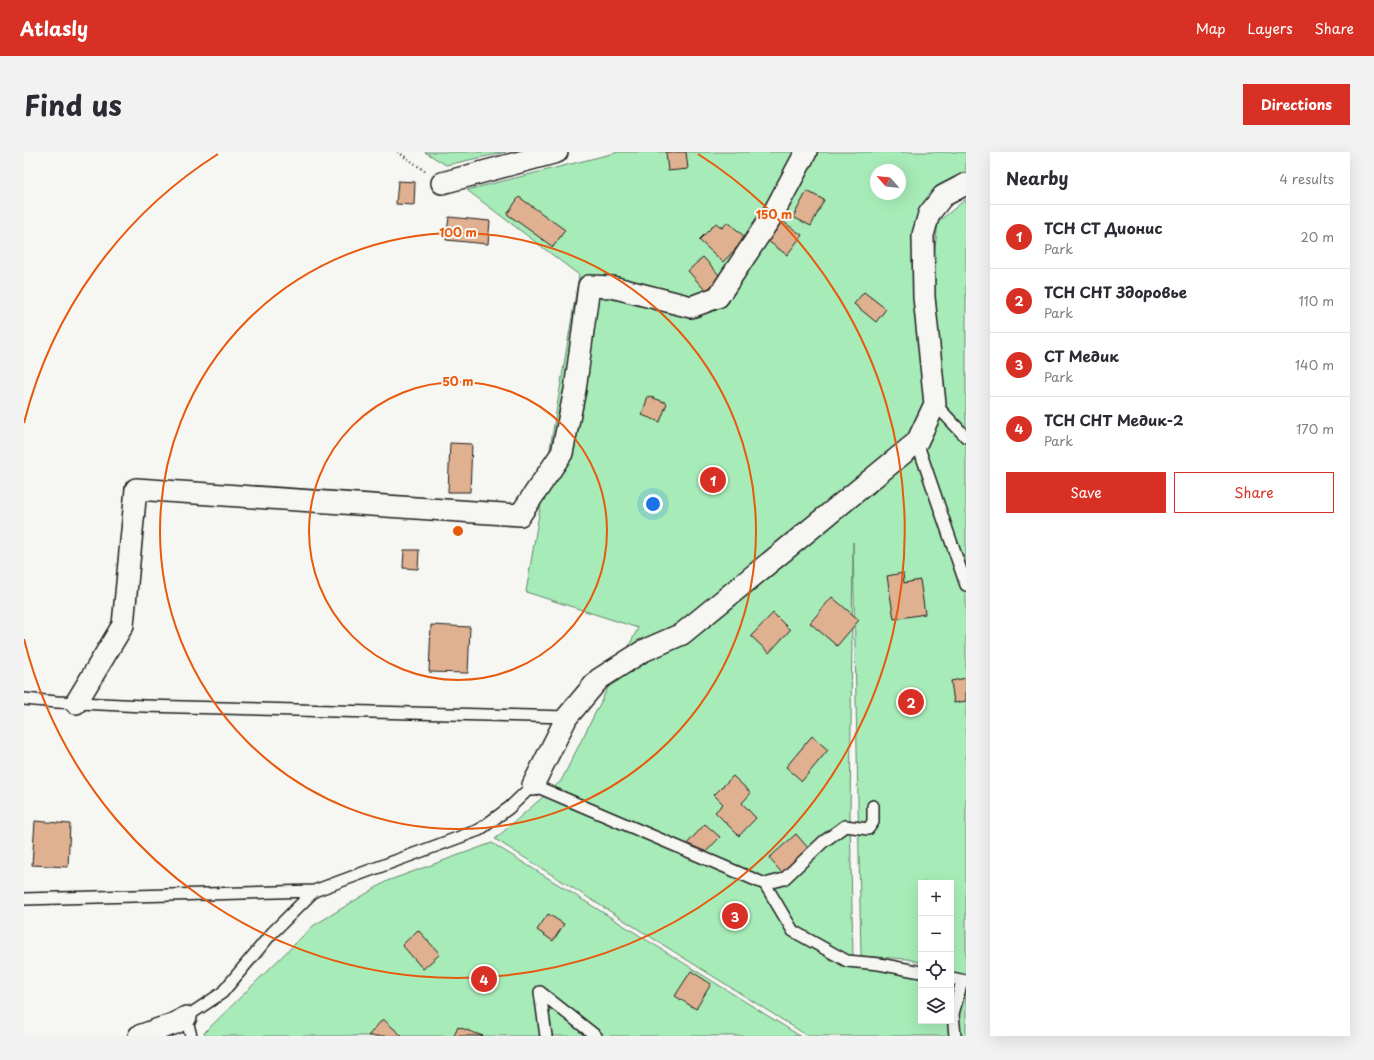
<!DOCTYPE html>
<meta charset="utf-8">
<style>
:root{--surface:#fff;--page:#f2f2f3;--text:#2b2b33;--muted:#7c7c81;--line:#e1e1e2;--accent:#d93025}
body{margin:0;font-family:"Playpen Sans",sans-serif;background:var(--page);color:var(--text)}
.controls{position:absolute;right:12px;bottom:12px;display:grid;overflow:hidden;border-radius:0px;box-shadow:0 4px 16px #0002}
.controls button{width:36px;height:36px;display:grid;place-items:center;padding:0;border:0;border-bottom:1px solid var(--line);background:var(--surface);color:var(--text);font:20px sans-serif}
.compass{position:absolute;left:846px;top:12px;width:36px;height:36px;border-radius:50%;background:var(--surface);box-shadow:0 4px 16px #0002;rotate:297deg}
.you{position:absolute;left:629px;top:352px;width:14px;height:14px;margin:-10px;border:3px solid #fff;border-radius:50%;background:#1a73e8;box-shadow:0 0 0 6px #1a73e833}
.badge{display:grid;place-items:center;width:26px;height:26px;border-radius:50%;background:var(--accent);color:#fff;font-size:13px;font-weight:700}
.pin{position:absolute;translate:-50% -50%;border:2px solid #fff;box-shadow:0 1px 4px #0006}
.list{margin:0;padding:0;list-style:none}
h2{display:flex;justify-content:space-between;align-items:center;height:52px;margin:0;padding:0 16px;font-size:17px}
h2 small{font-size:13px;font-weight:400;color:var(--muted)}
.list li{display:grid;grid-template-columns:26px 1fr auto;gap:12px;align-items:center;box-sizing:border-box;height:64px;padding:0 16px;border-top:1px solid var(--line)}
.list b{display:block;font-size:15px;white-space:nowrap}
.list p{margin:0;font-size:13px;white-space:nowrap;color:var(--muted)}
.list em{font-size:13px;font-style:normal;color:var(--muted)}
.actions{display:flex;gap:8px;padding:12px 16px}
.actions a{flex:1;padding:9px 0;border:1px solid var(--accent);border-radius:0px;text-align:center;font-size:14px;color:var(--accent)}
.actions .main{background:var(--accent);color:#fff}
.icon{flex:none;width:22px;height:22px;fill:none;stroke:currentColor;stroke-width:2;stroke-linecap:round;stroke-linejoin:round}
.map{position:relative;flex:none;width:942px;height:884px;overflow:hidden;border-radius:0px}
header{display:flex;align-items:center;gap:24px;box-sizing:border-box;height:56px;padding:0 20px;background:var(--accent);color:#fff}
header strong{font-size:19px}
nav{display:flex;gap:22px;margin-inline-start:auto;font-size:14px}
.intro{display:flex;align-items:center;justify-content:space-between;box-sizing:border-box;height:96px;padding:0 24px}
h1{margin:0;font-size:28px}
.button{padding:10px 18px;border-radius:0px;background:var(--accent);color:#fff;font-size:14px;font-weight:700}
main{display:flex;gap:24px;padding:0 24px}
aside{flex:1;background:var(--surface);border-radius:0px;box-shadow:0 4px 16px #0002}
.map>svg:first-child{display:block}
.green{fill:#a7ecb8;stroke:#62846a;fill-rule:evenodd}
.building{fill:#dfb190;stroke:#1c1c1c}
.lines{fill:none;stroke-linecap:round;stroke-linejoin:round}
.lane-casing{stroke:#1c1c1c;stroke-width:14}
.street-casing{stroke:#1c1c1c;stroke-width:24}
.path{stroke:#1c1c1c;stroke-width:2.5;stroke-dasharray:1 3;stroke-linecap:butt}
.lane{stroke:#f6f6f2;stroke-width:11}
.street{stroke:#f6f6f2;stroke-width:21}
.ring{fill:none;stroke:#e8590c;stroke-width:2}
.centre{fill:#e8590c;stroke:#f6f6f2;stroke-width:2}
.ring-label{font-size:12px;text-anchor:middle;font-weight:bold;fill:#e8590c;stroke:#f6f6f2;stroke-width:4;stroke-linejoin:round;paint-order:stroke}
</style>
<header>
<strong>Atlasly</strong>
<nav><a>Map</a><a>Layers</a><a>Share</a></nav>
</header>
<div class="intro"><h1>Find us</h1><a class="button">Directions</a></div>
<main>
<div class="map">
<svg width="942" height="884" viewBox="0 0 942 884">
<rect width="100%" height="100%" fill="#f6f6f2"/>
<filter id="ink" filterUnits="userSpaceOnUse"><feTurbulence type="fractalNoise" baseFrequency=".025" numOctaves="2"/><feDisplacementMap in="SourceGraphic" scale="8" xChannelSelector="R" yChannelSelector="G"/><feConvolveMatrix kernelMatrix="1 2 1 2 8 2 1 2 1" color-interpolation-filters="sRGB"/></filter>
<g filter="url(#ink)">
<path class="green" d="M401 0H482L422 13Z
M595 0H942V25L891 70 901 253 885 287 847 344 909 281 908 122 914 70 942 47V823L927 819V731H897V811L884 807 837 804 829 390 826 664 829 805 897 821V869H927V828L942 832V884H784L471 687 537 629 614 476 502 440 555 123 443 38ZM852 18H876V42H852Z
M468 691 776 884H181L180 881 289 774 363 729Z"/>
<path class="building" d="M642 0H662L664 17 644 19Z
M374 29 391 30 390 53 372 52Z
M783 39 800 48 787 74 769 65Z
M495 45 541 78 529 95 483 62Z
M425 65 466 69 464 92 422 88Z
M758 69 778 83 763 103 744 89Z
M704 70 722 86 699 110 675 88 692 71 698 76Z
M679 105 697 125 682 139 664 119Z
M840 140 862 157 852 170 830 152Z
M624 244 643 251 636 270 618 263Z
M426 291 448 292 446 340H424Z
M380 398H395L394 417 379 416Z
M879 421 880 431 896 428 901 462 870 467 863 424Z
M808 445 835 468 813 494 786 471Z
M749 461 766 478 745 501 727 484Z
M407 473 446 475 444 521 405 520Z
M942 526V549L930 551 927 529Z
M788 584 804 598 778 629 762 615Z
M709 624 727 641 718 651 732 666 715 684 691 660 699 652 690 643Z
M11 669 46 672 44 715 8 713Z
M681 672 696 685 681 701 661 694Z
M772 682 785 697 758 721 745 706Z
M524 762 540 772 529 789 513 778Z
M394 778 416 802 399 817 378 793Z
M667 819 687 832 672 857 651 844Z
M359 867 378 884H344Z
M434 875 459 884H430Z"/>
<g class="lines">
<defs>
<path id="lane" d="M911 252 942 285
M893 290 942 433
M0 547 33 550 120 554 543 565
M741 732 760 727 799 690 821 674 844 677 849 670V654
M0 747 290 739
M927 826 942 829
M516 840 572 884
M516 840 522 884
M167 884 162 865 198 841 248 781 290 739 455 678 485 656 509 633 741 732 769 779 823 809 855 812 897 820
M931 884 929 862 938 829"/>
<path id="street" d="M418 31 533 0
M52 551 99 473 112 337 496 363 538 301 551 238 565 134 588 135 667 155 694 145 749 62 782 0
M509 633 543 565 575 527 619 499 658 482 893 290 911 252 900 145 899 83 905 62 919 44 942 32
M115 884 152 871 162 865"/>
</defs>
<use href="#lane" class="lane-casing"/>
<use href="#street" class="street-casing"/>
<path class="path" d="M374 0 401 19"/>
<use href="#lane" class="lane"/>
<use href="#street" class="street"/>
</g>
</g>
<g class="ring">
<circle cx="434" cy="379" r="149"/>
<circle cx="434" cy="379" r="298"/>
<path d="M0 271A447 447 0 0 1 194 2M674 2A447 447 0 1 1 0 487"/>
</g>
<circle cx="434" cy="379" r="6" class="centre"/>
<g class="ring-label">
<text x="750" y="67">150 m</text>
<text x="434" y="85">100 m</text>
<text x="434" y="234">50 m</text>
</g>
</svg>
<div class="controls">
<button>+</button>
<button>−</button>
<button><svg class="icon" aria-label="locate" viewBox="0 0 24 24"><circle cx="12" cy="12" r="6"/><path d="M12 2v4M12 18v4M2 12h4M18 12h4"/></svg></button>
<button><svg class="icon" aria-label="layers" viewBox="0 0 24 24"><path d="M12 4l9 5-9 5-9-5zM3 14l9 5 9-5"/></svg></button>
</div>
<svg class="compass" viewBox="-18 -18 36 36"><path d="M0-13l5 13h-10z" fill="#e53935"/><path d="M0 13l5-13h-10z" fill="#7c7c81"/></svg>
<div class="you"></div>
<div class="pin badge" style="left:689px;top:328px">1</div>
<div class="pin badge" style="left:887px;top:550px">2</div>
<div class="pin badge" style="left:711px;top:764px">3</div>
<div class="pin badge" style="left:460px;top:827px">4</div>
</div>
<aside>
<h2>Nearby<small>4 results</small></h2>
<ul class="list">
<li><span class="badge">1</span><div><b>ТСН СТ Дионис</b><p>Park</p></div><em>20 m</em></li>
<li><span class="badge">2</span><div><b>ТСН СНТ Здоровье</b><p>Park</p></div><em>110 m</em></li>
<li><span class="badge">3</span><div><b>СТ Медик</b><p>Park</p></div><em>140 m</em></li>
<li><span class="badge">4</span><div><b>ТСН СНТ Медик-2</b><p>Park</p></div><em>170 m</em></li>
</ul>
<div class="actions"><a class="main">Save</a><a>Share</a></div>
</aside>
</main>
